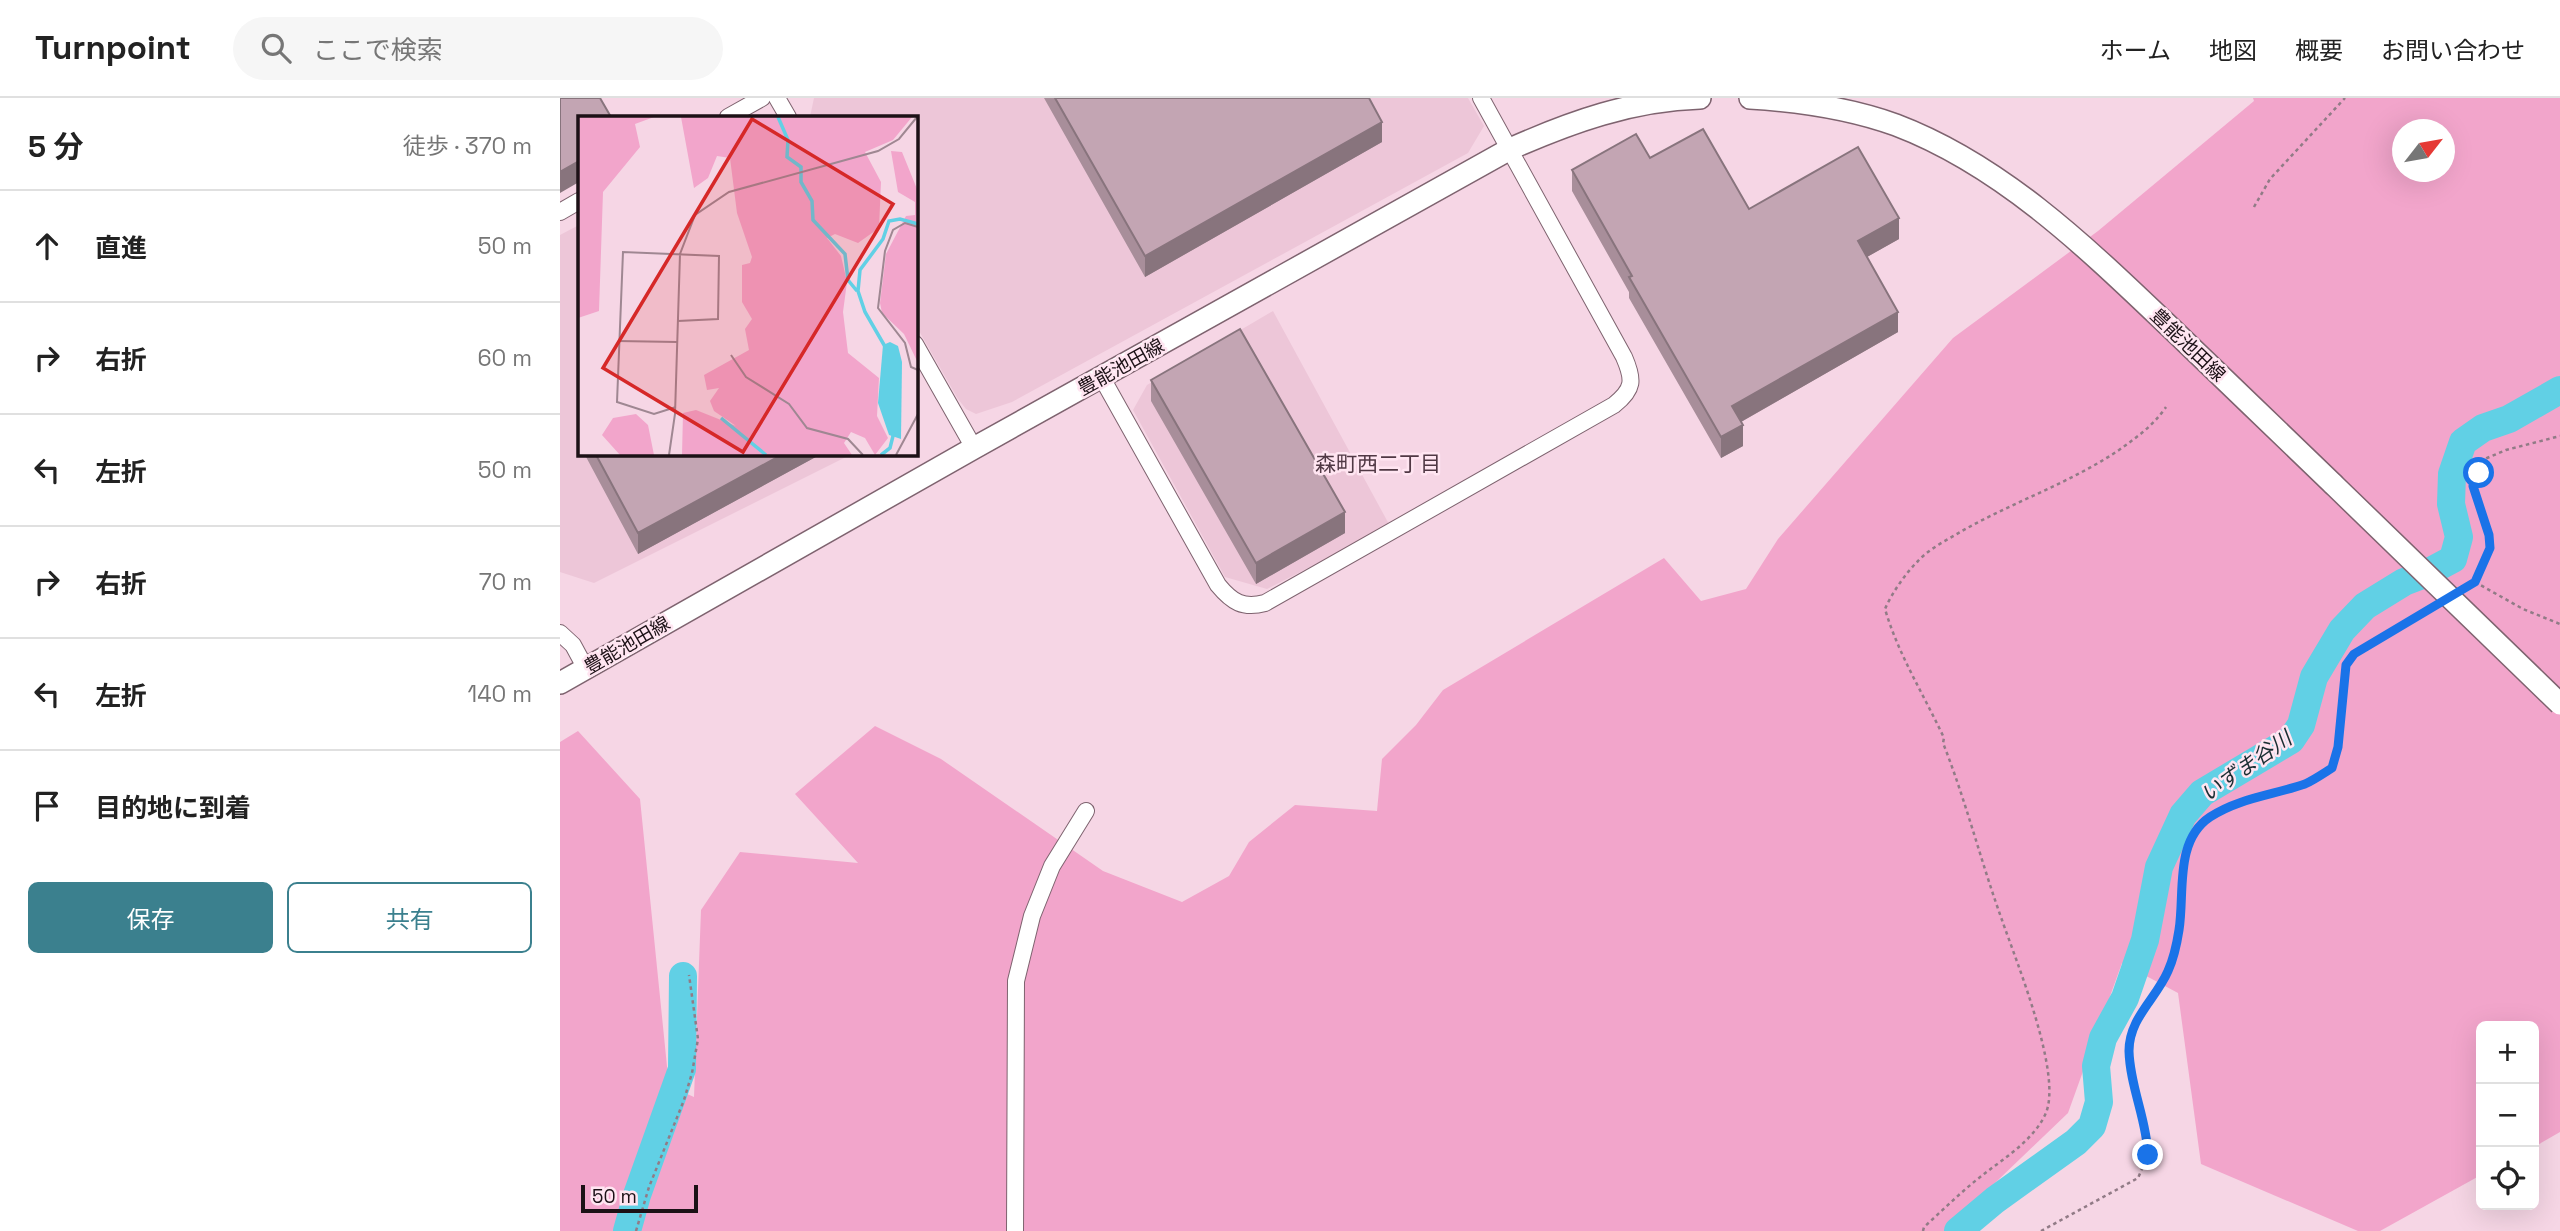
<!DOCTYPE html>
<html lang="ja">
<meta charset="utf-8">
<style>
:root{--surface:#fff;--page:#f6f6f6;--text:#222;--muted:#767676;--line:#e0e0e0;--accent:#3b808e}
body{margin:0;font-family:"Space Grotesk","Noto Sans JP",sans-serif;background:var(--page);color:var(--text)}
.controls{position:absolute;right:21px;bottom:21px;display:grid;overflow:hidden;border-radius:10px;box-shadow:0 7px 28px #0002}
.controls button{width:63px;height:63px;display:grid;place-items:center;padding:0;border:0;border-bottom:2px solid var(--line);background:var(--surface);color:var(--text);font:35px sans-serif}
.compass{position:absolute;left:1832px;top:21px;width:63px;height:63px;border-radius:50%;background:var(--surface);box-shadow:0 7px 28px #0002;rotate:59deg}
.scale{position:absolute;left:21px;bottom:18px;width:117px;box-sizing:border-box;padding-left:7px;border:4px solid #1c1116;border-top:0;font-size:19px;line-height:24px;white-space:nowrap;color:#1c1116;-webkit-text-stroke:5px #ffe5f1;paint-order:stroke}
.stop{position:absolute;width:21px;height:21px;margin:-16px;border:5px solid #1a73e8;border-radius:50%;background:#fff}
.stop.end{background:#1a73e8;border-color:#fff;box-shadow:0 2px 7px #0008}
.list{margin:0;padding:0;list-style:none}
h2{display:flex;justify-content:space-between;align-items:center;height:91px;margin:0;padding:0 28px;font-size:30px}
h2 small{font-size:23px;font-weight:400;color:var(--muted)}
.list li{display:grid;grid-template-columns:46px 1fr auto;gap:21px;align-items:center;box-sizing:border-box;height:112px;padding:0 28px;border-top:2px solid var(--line)}
.list b{display:block;font-size:26px;white-space:nowrap}
.list em{font-size:23px;font-style:normal;color:var(--muted)}
.actions{display:flex;gap:14px;padding:21px 28px}
.actions a{flex:1;padding:16px 0;border:2px solid var(--accent);border-radius:10px;text-align:center;font-size:24px;color:var(--accent)}
.actions .main{background:var(--accent);color:#fff}
.icon{flex:none;width:38px;height:38px;fill:none;stroke:currentColor;stroke-width:2;stroke-linecap:round;stroke-linejoin:round}
.map{position:relative;flex:none;width:2000px;height:1133px;overflow:hidden}
header{display:flex;align-items:center;gap:42px;box-sizing:border-box;height:98px;padding:0 35px;background:var(--surface);border-bottom:2px solid var(--line)}
header strong{font-size:33px}
nav{display:flex;gap:38px;margin-inline-start:auto;font-size:24px}
.search{width:490px;height:63px;background:var(--page);display:flex;align-items:center;gap:18px;box-sizing:border-box;padding:0 24px;border-radius:38px;color:var(--muted);font-size:26px}
main{display:flex}
aside{flex:1;background:var(--surface)}
.map>svg:first-child{display:block}
.built{fill:#edc6d8}
.green{fill:#f2a5cb;fill-rule:evenodd}
.lines{fill:none;stroke-linecap:round;stroke-linejoin:round}
.river{stroke:#61d0e5;stroke-width:28}
.minor-casing{stroke:#7e636f;stroke-width:18}
.major-casing{stroke:#7e636f;stroke-width:24}
.path{stroke:#917b86;stroke-width:2.5;stroke-dasharray:3.5 3.5;stroke-linecap:butt}
.minor{stroke:#fff;stroke-width:16}
.major{stroke:#fff;stroke-width:21}
.major-bridge-casing{stroke:#7e636f;stroke-width:24;stroke-linecap:butt}
.major-bridge{stroke:#fff;stroke-width:21}
.wall{fill:#a88e9a}
.shaded-wall{fill:#88747d}
.building{fill:#c3a5b3;stroke:#88747d;stroke-width:2}
.route{stroke:#1a73e8;stroke-width:9}
.labels{text-anchor:middle;dominant-baseline:central;stroke-width:5;stroke-linejoin:round;paint-order:stroke}
.street-label{font-size:19px;fill:#1c1116;stroke:#ffe5f1}
.neighbourhood-label{font-size:21px;fill:#503844;stroke:#ffe5f1}
.water-label{font-size:21px;font-style:italic;fill:#192d32;stroke:#ffe5f1}
.inset-river{fill:none;stroke:#61d0e5;stroke-width:3.5}
.inset-road{fill:none;stroke:#9f8792;stroke-width:2}
.view{fill:#d62828;fill-opacity:0.15;stroke:#d62828;stroke-width:3.5}
.inset-edge{fill:none;stroke:#1c1116;stroke-width:3.5}
</style>
<header>
<strong>Turnpoint</strong>
<div class="search"><svg class="icon" aria-label="search" viewBox="0 0 24 24"><circle cx="10" cy="10" r="6"/><path d="M15 15l6 6"/></svg>ここで検索</div>
<nav><a>ホーム</a><a>地図</a><a>概要</a><a>お問い合わせ</a></nav>
</header>
<main>
<aside>
<h2>5 分<small>徒歩 · 370 m</small></h2>
<ul class="list">
<li><svg class="icon" aria-label="ahead" viewBox="0 0 24 24"><path d="M12 20V5M6 11l6-6 6 6"/></svg><div><b>直進</b></div><em>50 m</em></li>
<li><svg class="icon" aria-label="right" viewBox="0 0 24 24"><path d="M7 20v-9h11M14 6l5 5-5 5"/></svg><div><b>右折</b></div><em>60 m</em></li>
<li><svg class="icon" aria-label="left" viewBox="0 0 24 24"><path d="M17 20v-9H6M10 6l-5 5 5 5"/></svg><div><b>左折</b></div><em>50 m</em></li>
<li><svg class="icon" aria-label="right" viewBox="0 0 24 24"><path d="M7 20v-9h11M14 6l5 5-5 5"/></svg><div><b>右折</b></div><em>70 m</em></li>
<li><svg class="icon" aria-label="left" viewBox="0 0 24 24"><path d="M17 20v-9H6M10 6l-5 5 5 5"/></svg><div><b>左折</b></div><em>140 m</em></li>
<li><svg class="icon" aria-label="arrive" viewBox="0 0 24 24"><path d="M6 21V4h12l-3 4 3 4H6"/></svg><div><b>目的地に到着</b></div></li>
</ul>
<div class="actions"><a class="main">保存</a><a>共有</a></div>
</aside>
<div class="map">
<svg width="2000" height="1133" viewBox="0 0 2000 1133">
<rect width="100%" height="100%" fill="#f6d6e5"/>
<path class="built" d="M254 0H908L924 28 908 55 452 304 416 316 406 311 398 301 355 226V19H250Z
M19 127V355H294L34 485 0 474V137Z
M713 213 830 428 707 491 665 479 573 312 587 287Z"/>
<path class="green" d="M1693 0H2000V1034L1974 1049V928H1921V1077L1820 1133H1798L1641 1066 1618 895 1562 865 1508 1015 1385 1133H0V644L18 633 80 701 109 988 134 999 141 812 180 754 298 765 235 696 315 628 381 661 543 773 622 804 669 778 689 744 735 707 817 713 822 661 856 627 883 592 1104 460 1141 503 1186 491 1218 441 1393 240 1538 133 1694 3ZM1842 32H1884V74H1842Z"/>
<g class="lines">
<path class="river" d="M67 1133 77 1097 122 971 123 878
M1398 1133 1435 1102 1516 1044 1532 1028 1539 1004 1536 968 1543 940 1565 900 1585 842 1599 769 1623 717 1642 695 1731 642 1741 627 1754 579 1782 532 1805 508 1844 484 1865 476 1893 461 1899 439 1891 406 1892 376 1903 344 1923 330 1949 321 2000 292"/>
<defs>
<path id="minor" d="M217 0 228 19
M168 19 202 0
M0 114 19 103
M355 246 414 350
M542 280 658 487C672 504 683 511 705 505L1054 307C1074 291 1074 282 1064 259L921 0
M0 535 13 547 26 571
M455 1133 456 883 472 818 492 768 526 713"/>
<path id="major" d="M1190 0C1239 3 1289 10 1336 27 1444 68 1530 153 1612 231 1666 283 1719 334 1773 386
M0 585 414 350 950 51C1011 24 1072 2 1140 0"/>
</defs>
<use href="#minor" class="minor-casing"/>
<use href="#major" class="major-casing"/>
<path class="path" d="M1694 109 1710 81 1785 0
M1915 484 1963 511 2000 526
M1907 489C1916 484 1918 477 1922 468 1936 437 1923 419 1913 388L1927 360 1946 352 2000 338
M76 1133 89 1089 124 1002 132 975 138 941 129 877
M1363 1133 1364 1129C1384 1111 1403 1092 1424 1076 1446 1059 1473 1042 1485 1017 1504 979 1456 863 1442 822 1421 764 1406 703 1383 645L1384 640C1364 597 1338 556 1325 511 1332 495 1345 476 1358 463 1370 450 1387 442 1402 433 1453 404 1510 385 1559 352 1577 339 1593 328 1606 309
M1481 1133 1578 1080 1588 1057V1039L1572 976 1569 951 1578 918 1608 874 1619 832 1622 779 1632 737 1649 720 1686 701 1747 685 1772 670 1778 649 1786 567 1794 556 1874 508"/>
<use href="#minor" class="minor"/>
<use href="#major" class="major"/>
<defs>
<path id="major-bridge" d="M1773 386 2000 606"/>
</defs>
<use href="#major-bridge" class="major-bridge-casing"/>
<use href="#major-bridge" class="major-bridge"/>
</g>
<path class="wall" d="M484 0H809L822 44 585 179Z
M1090 60 1189 111 1339 141 1307 159 1338 234 1181 324 1183 348 1161 360 1069 200V194L1012 93V72Z
M591 282 785 435 696 486 591 303Z
M25 355H263L78 456 25 357Z"/>
<path class="shaded-wall" d="M822 24V44L585 179V158Z
M19 63V84L0 95V74Z
M1339 120V141L1298 164V143Z
M1338 214V234L1172 329V308Z
M1183 327V348L1161 360V339Z
M225 355H263L78 456V435Z
M785 414V435L696 486V465Z"/>
<path class="building" d="M0 0H40L51 19H19V63L0 74Z
M495 0H809L822 24 585 158Z
M1143 31 1189 111 1298 49 1339 120 1298 143 1338 214 1172 308 1183 327 1161 339 1069 179 1072 178 1012 72 1076 36 1090 60Z
M680 231 785 414 696 465 591 282Z
M35 355H225L78 435Z"/>
<g class="lines">
<path class="route" d="M1588 1057C1587 1022 1570 989 1569 953 1569 920 1596 901 1608 873 1613 862 1617 845 1619 832 1625 795 1614 743 1650 719 1679 700 1713 697 1745 686 1754 682 1764 675 1772 670L1778 649 1786 567 1794 556 1915 484 1930 450 1929 437 1913 388 1919 375"/>
</g>
<g class="labels">
<g class="street-label">
<text transform="translate(1628 247) rotate(44)">豊能池田線</text>
<text transform="translate(561 269) rotate(-29)">豊能池田線</text>
<text transform="translate(67 547) rotate(-30)">豊能池田線</text>
</g>
<g class="neighbourhood-label">
<text x="818" y="365">森町西二丁目</text>
</g>
<g class="water-label">
<text transform="translate(1686 668) rotate(-35)">いずま谷川</text>
</g>
</g>
<g transform="translate(18 18)">
<rect width="340" height="340" fill="#f6d6e5"/>
<path d="M0 1H76L57 8 62 31 25 76 21 195 0 202ZM103 1H334L315 24 287 36 303 66 301 112 280 127 257 118 249 122 263 140 269 166 265 196 270 237 301 262 299 300 310 322 297 339 287 322 273 316 266 327 274 339H104L105 297 118 294 158 310 136 295 132 285 141 272 129 274 126 259 171 234 167 213 174 203 164 186V149L172 147 174 141 159 97 152 42 139 40 130 62 116 72ZM313 35 324 36 339 73V245L326 218 304 197 302 187 308 138 328 100 337 99V86L320 76ZM58 298 70 309 76 339H42L24 319 35 302Z" fill="#f2a5cb"/>
<path d="M312 226 320 230 324 246 323 323 311 319 300 287 305 229Z" fill="#61d0e5"/>
<path class="inset-river" d="M200 1 210 24 209 41 223 51V66L234 85 235 104 267 138 270 164 279 175M309 234 287 196 280 175 282 154 305 123 311 105 322 103 340 108M143 302 188 339M303 339 312 332 316 316"/>
<path class="inset-road" d="M340 111 327 107 315 114 307 135 300 192 327 227 333 251 340 254M40 225 99 226M153 239 168 261 211 288 229 312 270 323 285 339M98 291 76 298 39 286 45 136 141 140 140 203 100 205M91 339 97 298 102 138 117 99 151 76 300 35 321 23 339 1M318 339 340 298"/>
<path class="view" d="M174 3 315 88 165 336 25 252Z"/>
<rect width="340" height="340" class="inset-edge"/>
</g>
</svg>
<div class="controls">
<button>+</button>
<button>−</button>
<button><svg class="icon" aria-label="locate" viewBox="0 0 24 24"><circle cx="12" cy="12" r="6"/><path d="M12 2v4M12 18v4M2 12h4M18 12h4"/></svg></button>
</div>
<svg class="compass" viewBox="-18 -18 36 36"><path d="M0-13l5 13h-10z" fill="#e53935"/><path d="M0 13l5-13h-10z" fill="#767676"/></svg>
<div class="scale">50 m</div>
<div class="stop" style="left:1919px;top:375px"></div>
<div class="stop end" style="left:1588px;top:1057px"></div>
</div>
</main>
